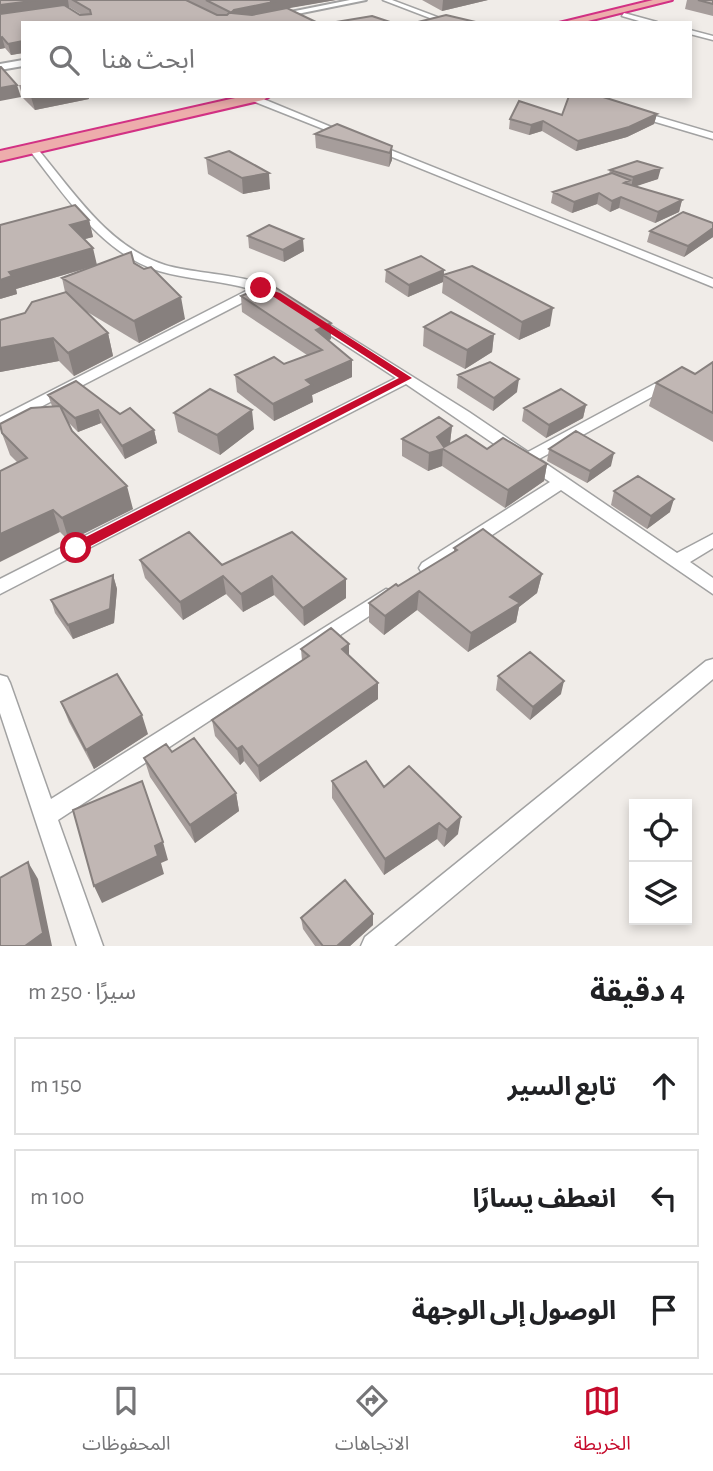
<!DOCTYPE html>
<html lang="ar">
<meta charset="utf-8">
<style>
:root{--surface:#fff;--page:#f6f6f6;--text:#202124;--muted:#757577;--line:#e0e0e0;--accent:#c60b2c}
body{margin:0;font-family:"Alegreya Sans","Noto Sans Arabic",sans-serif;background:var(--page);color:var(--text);direction:rtl}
.controls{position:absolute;right:21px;bottom:21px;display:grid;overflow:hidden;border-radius:0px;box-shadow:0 4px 10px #0003}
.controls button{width:63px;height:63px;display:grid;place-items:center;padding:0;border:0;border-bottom:2px solid var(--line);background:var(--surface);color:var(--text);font:35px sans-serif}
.stop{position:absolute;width:21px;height:21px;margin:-16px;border:5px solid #c60b2c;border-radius:50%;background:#fff}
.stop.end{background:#c60b2c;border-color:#fff;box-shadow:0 2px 7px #0008}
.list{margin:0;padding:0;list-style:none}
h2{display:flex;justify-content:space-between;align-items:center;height:91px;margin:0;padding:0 28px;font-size:30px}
h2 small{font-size:23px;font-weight:400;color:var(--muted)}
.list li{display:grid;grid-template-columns:46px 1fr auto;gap:21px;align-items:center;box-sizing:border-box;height:98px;margin:0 14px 14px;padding:0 14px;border:2px solid var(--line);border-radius:0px}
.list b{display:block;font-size:26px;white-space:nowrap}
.list em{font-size:23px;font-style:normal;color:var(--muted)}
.icon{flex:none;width:38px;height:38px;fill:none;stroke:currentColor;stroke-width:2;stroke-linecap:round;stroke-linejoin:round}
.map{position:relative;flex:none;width:713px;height:946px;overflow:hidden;direction:ltr}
.search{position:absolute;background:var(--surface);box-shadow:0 4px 10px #0003;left:21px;right:21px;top:21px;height:77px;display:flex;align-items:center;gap:18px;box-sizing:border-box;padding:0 24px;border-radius:0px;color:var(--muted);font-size:26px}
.sheet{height:427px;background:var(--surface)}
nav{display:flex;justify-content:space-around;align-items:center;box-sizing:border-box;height:98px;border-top:2px solid var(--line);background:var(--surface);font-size:19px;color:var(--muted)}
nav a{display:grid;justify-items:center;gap:4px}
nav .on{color:var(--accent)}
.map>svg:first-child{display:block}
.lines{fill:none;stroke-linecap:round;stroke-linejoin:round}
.minor-casing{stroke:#a2a2a2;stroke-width:3}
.tertiary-casing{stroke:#a2a2a2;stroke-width:4}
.trunk-casing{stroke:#d23184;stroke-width:4}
.minor{fill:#fff;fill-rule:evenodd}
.tertiary{fill:#fff;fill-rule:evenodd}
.trunk{fill:#edadac;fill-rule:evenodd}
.wall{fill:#a69d9b;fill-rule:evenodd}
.shaded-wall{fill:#87807e}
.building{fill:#c1b7b4;stroke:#87807e;stroke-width:2}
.route{fill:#c60b2c}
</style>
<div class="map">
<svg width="713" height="946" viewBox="0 0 713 946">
<rect width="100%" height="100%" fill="#f0ece8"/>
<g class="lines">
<defs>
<path id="minor" d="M383 0H392L453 23H443Z
M624 13 657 22 658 23H646L622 16Z
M690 30 713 36V40L690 34Z
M250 96H256L353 136 346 138 250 100Z
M635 110 713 133V139L632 115 631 113Z
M373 143 713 279V287L370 148 368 146Z
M30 147H36C73 191 108 247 165 265 197 275 260 274 284 295L278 299 261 293 0 428V417L250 289C220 280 189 280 159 271 101 253 66 196 30 151Z
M314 315 469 412 528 452 660 381H670L672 384 670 387 539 459 677 553 713 534V548L690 562 713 578V594L561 490 434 573H422L419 568 422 563 550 482 406 384 0 594V579L396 378 310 322 308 319Z
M386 589 392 591 395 596 392 601 58 820 103 946H77L0 713V675L7 677 10 683 51 799Z
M713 659V679L394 946H361L365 937 706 661Z"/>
<path id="tertiary" d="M350 0H366L253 23H235Z
M23 60V66L0 70V64Z"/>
<path id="trunk" d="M653 0H672L580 23H559Z
M244 96H270L263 100 0 161V151Z"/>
</defs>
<use href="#minor" class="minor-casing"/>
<use href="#tertiary" class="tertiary-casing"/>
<use href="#trunk" class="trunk-casing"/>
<use href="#minor" class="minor"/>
<use href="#tertiary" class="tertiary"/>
<use href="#trunk" class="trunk"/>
</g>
<path class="wall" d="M0 0H336L287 8 318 23H23V53L11 55 5 48 0 49ZM67 7H69L82 15H80Z
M422 0H488L442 11Z
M687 0H713V16L685 9Z
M19 85H23V96H88L89 99 35 110 23 98Z
M657 114 654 124 627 137 576 151 542 131 529 135 509 129 510 119 562 115Z
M315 134 392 146V160L389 167 316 148Z
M206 158 270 189 243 194 208 174Z
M610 170 658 179 635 186 682 200 679 212 655 223 619 208 610 212 597 204 572 213 551 203 553 192 609 174Z
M89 220 93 237 84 239 97 265 134 263 185 319 139 343 84 310 108 333 113 356 74 376 59 361 0 372V320L25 313 65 292 62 278 91 267 16 289 17 294 0 299Z
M713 223V237L684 257 647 242 650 231Z
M248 236 304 251 284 262 249 248Z
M386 270H444V275L550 326 519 340 442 293 443 282 408 297 385 282Z
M241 296 331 339 329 340 352 377 312 395 313 402 274 421 237 392 235 375 284 364 307 355 242 312Z
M424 327 494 334 492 352 465 369 423 346Z
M713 362V442L649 406 656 383 695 374Z
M458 375 517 392 493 411 457 388Z
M48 395 120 414 154 430 157 443 125 459 101 423 78 432 69 423 72 431 133 509 69 541 60 532 17 462 10 455 0 428 52 406Z
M586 405 583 418 546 438 522 421 524 408Z
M174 413 254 429 220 455 178 432Z
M452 426 450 443 487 449 547 464 544 481 505 508 442 466 428 471 402 456V439Z
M549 449 611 466 587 483 547 461Z
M614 491 670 512 647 529 611 505Z
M292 532 346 598 304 626 274 595 243 612 226 594 183 620 145 578 140 560 222 565Z
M454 548 542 574 537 593 519 607 516 622 468 652 417 610 384 635 369 622V603L454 552Z
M113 575 117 589 114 623 73 639 55 613 51 600Z
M349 644V655L378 683V699L260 782 244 761 240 765 215 736 212 720 302 661 301 649Z
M498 676 561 694 530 720 496 690Z
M61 702 148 734 94 769 69 722Z
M172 752 236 793 239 811 195 843 150 777 144 758Z
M332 781 384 787 458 834 444 847 437 839 384 875 332 798Z
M301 918 373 925 350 946H315L303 929Z"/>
<path class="shaded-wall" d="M39 0H68L69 7 0 15V5Z
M277 0H336L273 11 234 20 231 13 234 10Z
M443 0H488L442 11Z
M2 37 5 48 0 49V38Z
M23 41V53L11 55 8 44Z
M17 85 21 97 0 101V88Z
M35 96H88L89 99 35 110 31 97Z
M657 114 654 124 627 137 576 151 578 141Z
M543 121 542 131 529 135 531 125Z
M392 146V160L389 167 390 153Z
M661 168 658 179 631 188 633 177Z
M269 173 270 189 243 194 242 178Z
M599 193 597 204 572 213 574 202Z
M621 197 619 208 610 212 612 201Z
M682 200 679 212 655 223 658 212Z
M89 220 93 237 74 242 70 225Z
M713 228V237L684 257 688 246Z
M303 239 304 251 284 262 283 250Z
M93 248 97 265 16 289 17 294 0 299V280L9 272Z
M444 270 443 282 408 297 409 285Z
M181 297 185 319 139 343 134 321Z
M553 308 550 326 519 340 522 322Z
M331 323V339L317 346 316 330Z
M108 333 113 356 74 376 68 353Z
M494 334 492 352 465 369 467 350Z
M53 338 59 361 0 372V348Z
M352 360V377L312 395 313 402 274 421 273 404 306 380Z
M519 379 517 392 493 411 494 398Z
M586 405 583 418 546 438 549 425Z
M98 410 101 423 78 432 75 418Z
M252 410 254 429 220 455 217 435Z
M452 426 450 443 443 449 442 466 428 471 429 453 437 437Z
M154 430 157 443 125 459 122 446Z
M614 453 611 466 587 483 590 471Z
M547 464 544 481 505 508 508 490Z
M127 486 133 509 69 541 62 518Z
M674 499 670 512 647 529 651 516Z
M53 510 60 532 0 562V534Z
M542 574 537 593 519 607 516 622 468 652 471 633 510 597Z
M113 575 117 589 114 623 73 639 68 625Z
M223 576 226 594 183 620 180 602Z
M272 576 274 595 243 612 241 594Z
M346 579V598L304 626 303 608Z
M419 591 417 610 384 635 385 616Z
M349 644V660L342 649Z
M564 681 561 694 530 720 533 707Z
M378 683V699L260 782 258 766Z
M142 715 148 734 94 769 86 750Z
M242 746 244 761 240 765 237 749Z
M236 793 239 811 195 843 190 825Z
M461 817 458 834 444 847 447 830Z
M439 823 437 839 384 875 385 859Z
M163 842 168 860 161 863 164 874 102 903 94 886 155 846Z
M28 862 38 879 52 946H25Z
M373 914V925L350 946H337Z"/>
<path class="building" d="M0 0H39L0 5Z
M73 0H186L217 15H227L230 12 206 0H277L270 1 273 2 234 10 231 13 252 15 287 8 318 23H23V41L8 44 2 37 0 38V14L64 5 80 15 91 14 90 10Z
M698 0H713V4Z
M446 15 480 23H414Z
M372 16 393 23H330Z
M0 67H1L17 85 0 88Z
M569 96H600L657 114 629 127 578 141 543 121 531 125 510 119 519 101 562 115Z
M337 124 392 146 390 153 315 134Z
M229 151 269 173 242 178 206 158Z
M637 161 661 168 633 177 610 170Z
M612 173 630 180 624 183 682 200 658 212 621 197 612 201 599 193 574 202 553 192Z
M75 205 89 220 70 225 93 248 9 272 12 276 0 280V225Z
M683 212 713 223V228L688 246 650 231Z
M269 225 303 239 283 250 248 236Z
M131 252 134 263 144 269 151 267 181 297 134 321 62 278Z
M421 256 444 270 409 285 386 270Z
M472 266 553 308 522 322 443 275Z
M270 284 331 323 316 330 352 360 306 380 312 385 273 404 235 375 274 357 284 364 322 350 241 296Z
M66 292 108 333 68 353 53 338 0 348V320L25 313 32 302Z
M451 312 494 334 467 350 424 327Z
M490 362 519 379 494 398 458 375Z
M713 362V413L656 383 682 367 695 374Z
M76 381 120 414 130 408 154 430 122 446 98 410 75 418 48 395Z
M210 389 252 410 217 435 174 413Z
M561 389 586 405 549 425 524 408Z
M60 406 72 431 127 486 62 518 53 510 0 534V471L27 458 2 433 0 424 31 408Z
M439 417 452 426 437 437 444 447 466 435 487 449 503 438 547 464 508 490 443 449 429 453 402 439Z
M576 431 614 453 590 471 549 449Z
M638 476 674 499 651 516 614 491Z
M483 529 542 574 510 597 520 603 471 633 419 591 385 616 369 603 396 584 398 586 457 550 454 548Z
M189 532 222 565 292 532 346 579 303 608 272 576 241 594 223 576 180 602 140 560Z
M113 575 110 609 68 625 51 600Z
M331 628 349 644 342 649 378 683 258 766 242 746 237 749 212 720 309 656 301 649Z
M530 652 564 681 533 707 498 676Z
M117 674 142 715 86 750 61 702Z
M194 738 236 793 190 825 144 758 166 744 172 752Z
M366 761 384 787 409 766 461 817 447 830 439 823 385 859 332 781Z
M142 781 163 842 155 846 158 856 94 886 73 810Z
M28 862 43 933 25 946H0V878Z
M345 880 373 914 337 946H323L301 918Z"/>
<path class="route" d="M258 286 280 293 412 378 81 551H72V544L399 378 274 297 258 290Z"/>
</svg>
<div class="controls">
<button><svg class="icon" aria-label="locate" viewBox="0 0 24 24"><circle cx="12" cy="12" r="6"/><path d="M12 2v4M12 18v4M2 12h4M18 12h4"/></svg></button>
<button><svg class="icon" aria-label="layers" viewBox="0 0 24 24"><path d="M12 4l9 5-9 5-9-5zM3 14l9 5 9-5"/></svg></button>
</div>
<div class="stop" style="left:76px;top:548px"></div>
<div class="stop end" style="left:261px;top:288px"></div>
<div class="search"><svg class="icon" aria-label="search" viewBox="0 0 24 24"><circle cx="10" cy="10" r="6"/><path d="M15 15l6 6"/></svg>ابحث هنا</div>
</div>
<section class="sheet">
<h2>4 دقيقة<small>سيرًا · 250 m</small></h2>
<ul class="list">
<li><svg class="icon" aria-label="ahead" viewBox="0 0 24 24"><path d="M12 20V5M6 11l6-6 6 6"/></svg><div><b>تابع السير</b></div><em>150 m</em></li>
<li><svg class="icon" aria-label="left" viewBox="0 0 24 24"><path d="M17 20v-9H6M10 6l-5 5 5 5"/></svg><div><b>انعطف يسارًا</b></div><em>100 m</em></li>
<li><svg class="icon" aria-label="arrive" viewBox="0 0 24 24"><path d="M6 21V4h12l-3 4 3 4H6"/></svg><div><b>الوصول إلى الوجهة</b></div></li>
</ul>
</section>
<nav>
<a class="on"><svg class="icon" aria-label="map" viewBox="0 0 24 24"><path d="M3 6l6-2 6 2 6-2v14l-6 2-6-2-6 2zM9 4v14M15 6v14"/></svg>الخريطة</a>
<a><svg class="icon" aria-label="directions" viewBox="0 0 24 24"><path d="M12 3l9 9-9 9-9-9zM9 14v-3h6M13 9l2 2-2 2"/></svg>الاتجاهات</a>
<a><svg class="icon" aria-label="saved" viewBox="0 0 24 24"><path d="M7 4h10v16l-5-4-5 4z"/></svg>المحفوظات</a>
</nav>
